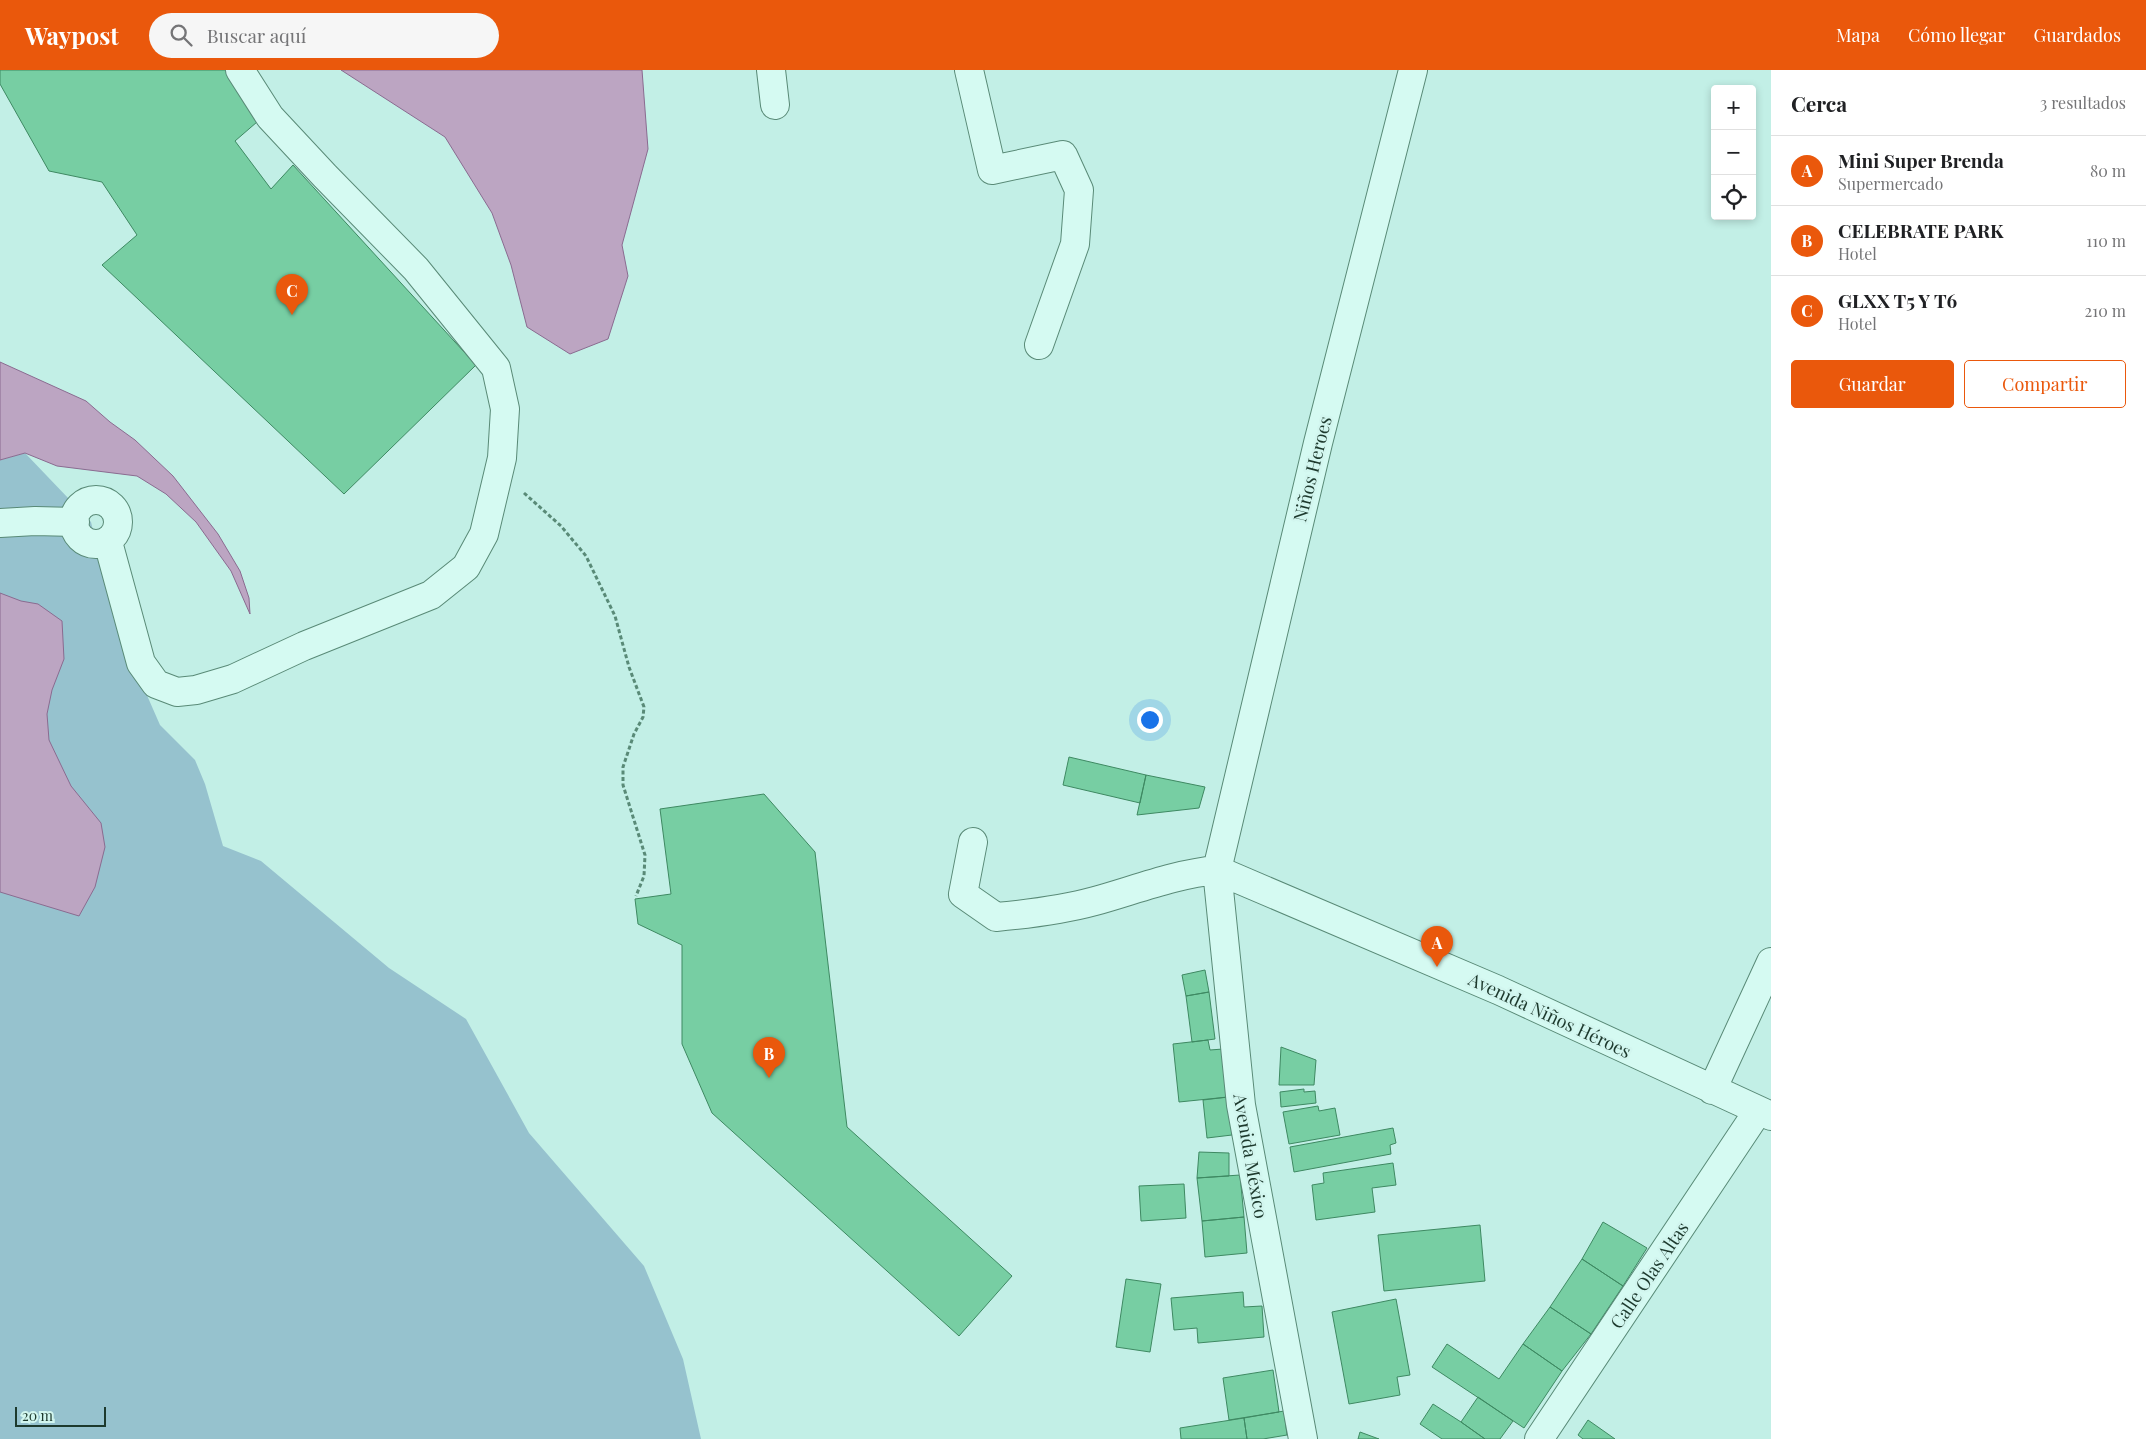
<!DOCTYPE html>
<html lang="es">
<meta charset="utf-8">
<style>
:root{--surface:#fff;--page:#f6f6f6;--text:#202124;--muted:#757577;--line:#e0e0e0;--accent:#ea580c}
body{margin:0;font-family:"Playfair Display",serif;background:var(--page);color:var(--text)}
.controls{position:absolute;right:15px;top:15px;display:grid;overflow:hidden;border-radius:5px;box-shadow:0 2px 8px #0003}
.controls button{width:45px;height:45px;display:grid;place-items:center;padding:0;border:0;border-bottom:1px solid var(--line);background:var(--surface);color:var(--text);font:25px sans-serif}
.scale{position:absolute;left:15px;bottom:12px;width:91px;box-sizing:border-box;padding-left:5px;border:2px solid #1d392d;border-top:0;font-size:14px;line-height:18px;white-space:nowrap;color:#1d392d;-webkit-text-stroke:4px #d2f6ef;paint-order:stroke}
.you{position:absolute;left:1149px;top:649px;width:18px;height:18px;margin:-12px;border:4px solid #fff;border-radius:50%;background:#1a73e8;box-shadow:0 0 0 8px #1a73e833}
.badge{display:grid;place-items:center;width:32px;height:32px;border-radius:50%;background:var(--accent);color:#fff;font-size:16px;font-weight:700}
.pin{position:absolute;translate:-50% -41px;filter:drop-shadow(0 1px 2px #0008)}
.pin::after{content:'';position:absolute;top:26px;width:18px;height:15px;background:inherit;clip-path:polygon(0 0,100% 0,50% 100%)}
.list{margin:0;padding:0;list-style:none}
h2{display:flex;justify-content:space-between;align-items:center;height:65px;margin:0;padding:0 20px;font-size:21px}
h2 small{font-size:16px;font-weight:400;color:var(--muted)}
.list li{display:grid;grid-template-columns:32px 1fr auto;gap:15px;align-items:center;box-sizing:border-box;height:70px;padding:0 20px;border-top:1px solid var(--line)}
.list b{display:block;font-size:19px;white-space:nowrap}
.list p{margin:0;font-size:16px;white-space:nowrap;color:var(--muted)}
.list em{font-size:16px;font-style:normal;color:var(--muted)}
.actions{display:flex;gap:10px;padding:15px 20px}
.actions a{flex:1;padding:11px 0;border:1px solid var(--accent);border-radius:5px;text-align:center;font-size:18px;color:var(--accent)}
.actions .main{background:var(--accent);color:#fff}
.icon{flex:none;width:28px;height:28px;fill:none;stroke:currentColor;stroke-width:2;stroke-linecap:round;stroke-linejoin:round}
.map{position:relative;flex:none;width:1771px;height:1369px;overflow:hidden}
header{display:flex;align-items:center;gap:30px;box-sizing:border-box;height:70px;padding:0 25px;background:var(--accent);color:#fff}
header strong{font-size:24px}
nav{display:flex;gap:28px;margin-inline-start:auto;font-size:18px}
.search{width:350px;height:45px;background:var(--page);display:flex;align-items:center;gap:12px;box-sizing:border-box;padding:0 18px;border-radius:28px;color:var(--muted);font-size:19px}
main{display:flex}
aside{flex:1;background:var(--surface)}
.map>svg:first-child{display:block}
.green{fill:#96c2ce}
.water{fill:#bca5c2;stroke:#8a6b90}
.building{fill:#77cea3;stroke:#3e8962}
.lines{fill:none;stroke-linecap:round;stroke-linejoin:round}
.minor-casing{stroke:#598a77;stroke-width:30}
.path{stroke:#598a77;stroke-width:3;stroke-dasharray:4 2.5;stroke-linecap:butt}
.minor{stroke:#d5faf2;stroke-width:28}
.labels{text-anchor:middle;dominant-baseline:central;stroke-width:5;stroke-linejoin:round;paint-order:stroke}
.street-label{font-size:18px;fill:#1d392d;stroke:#d2f6ef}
</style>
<header>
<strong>Waypost</strong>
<div class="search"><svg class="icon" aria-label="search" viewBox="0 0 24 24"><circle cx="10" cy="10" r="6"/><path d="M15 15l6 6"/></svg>Buscar aquí</div>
<nav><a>Mapa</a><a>Cómo llegar</a><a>Guardados</a></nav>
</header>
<main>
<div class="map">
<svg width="1771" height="1369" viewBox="0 0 1771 1369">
<rect width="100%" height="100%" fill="#c2efe6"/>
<path class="green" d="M25 383 91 452 114 550 160 655 195 690 205 714 223 776 261 791 389 898 466 949 529 1063 644 1196 683 1289 701 1369H0V390Z"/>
<path class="water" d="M341 0H642L648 79 622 175 628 206 608 269 570 284 527 257 511 195 492 143 445 67Z
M0 292 86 331 110 352 135 370 173 406 218 464 240 501 249 528 250 544 231 501 196 452 166 424 137 406 57 396 25 383 0 390Z
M0 523 21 531 38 534 62 551 64 589 52 620 47 644 49 670 71 716 101 753 105 777 95 817 79 846 0 822Z"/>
<path class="building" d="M0 0H230L257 52 235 71 271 119 293 95 476 295 344 424 102 195 137 165 102 112 49 101 0 14Z
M1069 687 1146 705 1140 733 1063 715Z
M1146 705 1205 717 1199 738 1137 745Z
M764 724 815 782 847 1057 1012 1206 959 1266 712 1043 682 974V875L638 854 635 829 671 824 660 739Z
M1205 900 1209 922 1186 926 1182 905Z
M1209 922 1215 969 1192 972 1186 926Z
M1208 970 1210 980 1223 979 1228 1027 1179 1032 1173 974Z
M1281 977 1316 990 1314 1015H1279Z
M1304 1019V1022L1315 1021 1316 1033 1281 1037 1280 1022Z
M1228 1027 1232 1065 1207 1068 1203 1030Z
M1318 1036 1319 1041 1335 1038 1340 1065 1289 1074 1283 1042Z
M1393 1058 1396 1073 1390 1075 1391 1084 1294 1102 1290 1077Z
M1199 1082 1229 1083V1106L1197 1108Z
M1393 1093 1396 1115 1372 1118 1375 1142 1316 1150 1312 1115 1324 1113 1323 1103Z
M1240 1105 1244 1147 1202 1151 1197 1108Z
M1184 1114 1186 1148 1141 1151 1139 1116Z
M1244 1147 1247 1183 1205 1187 1202 1151Z
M1603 1152 1647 1178 1623 1216 1582 1189Z
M1480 1155 1485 1211 1384 1221 1378 1165Z
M1582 1189 1623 1216 1591 1264 1550 1237Z
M1126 1209 1161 1214 1150 1282 1116 1277Z
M1243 1222 1244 1237 1262 1236 1264 1267 1198 1273 1197 1258 1174 1260 1171 1228Z
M1396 1229 1410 1305 1397 1307 1400 1325 1349 1334 1332 1242Z
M1550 1237 1591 1264 1562 1301 1523 1274Z
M1447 1274 1499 1309 1523 1274 1562 1301 1524 1358 1432 1297Z
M1273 1300 1279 1342 1229 1350 1223 1308Z
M1478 1327 1513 1351 1500 1369H1485L1461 1352Z
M1433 1334 1461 1352 1485 1369H1442L1420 1354Z
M1284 1341 1287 1365 1263 1369H1247L1244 1348Z
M1244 1348 1247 1369H1181L1180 1358Z
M1588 1350 1615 1369H1583L1578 1365Z
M1360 1362 1379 1369H1358Z"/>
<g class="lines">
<defs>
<path id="minor" d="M771 0 775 35
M969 0 992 100 1063 85 1079 120 1075 174 1039 275
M74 452a22 22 0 1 1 44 0a22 22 0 1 1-44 0Z
M0 453 35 451 75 452
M108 472 141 593 156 614 177 622 196 620 233 609 304 576 431 525 466 497 484 464 502 388 505 339 496 298 416 199 325 106 270 47 240 0
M973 772 963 824 996 847C1029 844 1062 840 1095 831 1135 820 1175 804 1217 800L1498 920 1771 1046
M1712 1020 1771 892
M1303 1369 1241 1035 1217 800 1318 373 1413 0
M1539 1369 1758 1041"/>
</defs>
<use href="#minor" class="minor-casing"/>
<path class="path" d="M524 423 561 456 586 486 615 546 629 597 644 637 643 647 634 664 623 697V715L645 785 644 806 636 826"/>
<use href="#minor" class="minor"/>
</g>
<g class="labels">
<g class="street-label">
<text transform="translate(1312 399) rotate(-76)">Niños Heroes</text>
<text transform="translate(1550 945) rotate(25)">Avenida Niños Héroes</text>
<text transform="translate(1251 1086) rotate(80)">Avenida México</text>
<text transform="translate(1649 1205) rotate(-56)">Calle Olas Altas</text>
</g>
</g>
</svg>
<div class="controls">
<button>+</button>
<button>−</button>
<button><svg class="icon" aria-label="locate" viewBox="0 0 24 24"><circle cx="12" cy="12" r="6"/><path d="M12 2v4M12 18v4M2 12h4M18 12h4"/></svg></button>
</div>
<div class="scale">20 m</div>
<div class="you"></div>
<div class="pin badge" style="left:1437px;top:897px">A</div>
<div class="pin badge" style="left:769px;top:1008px">B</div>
<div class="pin badge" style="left:292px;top:245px">C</div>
</div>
<aside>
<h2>Cerca<small>3 resultados</small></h2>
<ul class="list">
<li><span class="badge">A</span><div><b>Mini Super Brenda</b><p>Supermercado</p></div><em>80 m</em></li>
<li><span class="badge">B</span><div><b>CELEBRATE PARK</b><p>Hotel</p></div><em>110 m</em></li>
<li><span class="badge">C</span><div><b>GLXX T5 Y T6</b><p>Hotel</p></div><em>210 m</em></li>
</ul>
<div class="actions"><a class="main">Guardar</a><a>Compartir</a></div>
</aside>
</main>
